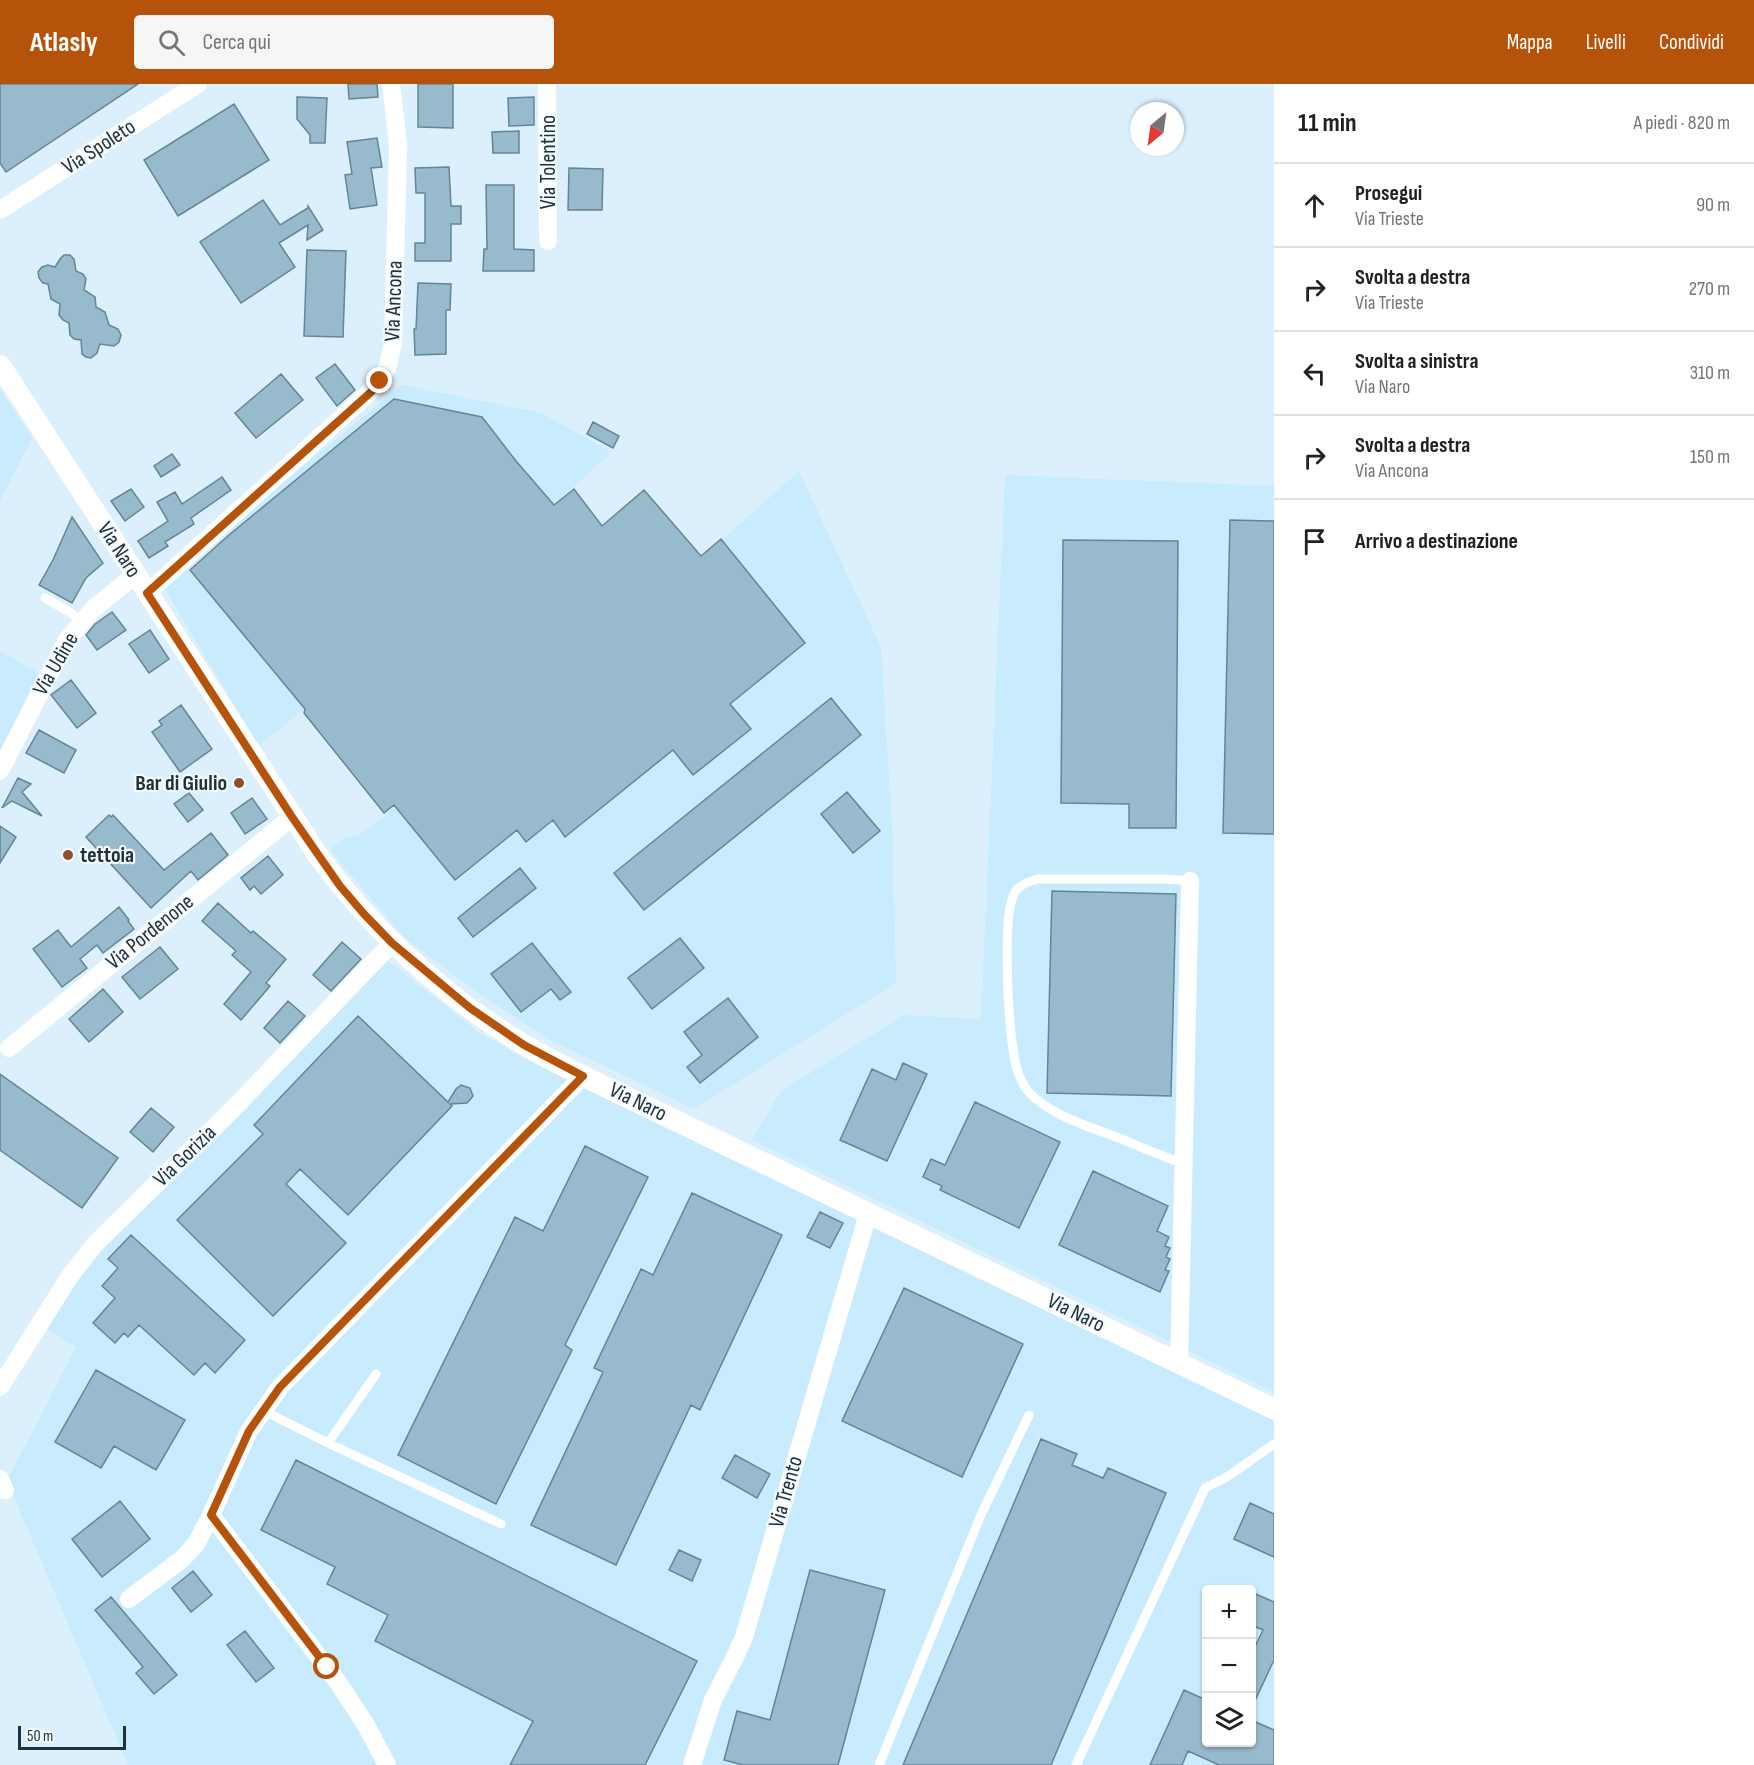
<!DOCTYPE html>
<html lang="it">
<meta charset="utf-8">
<style>
:root{--surface:#fff;--page:#f6f6f6;--text:#202124;--muted:#757577;--line:#e0e0e0;--accent:#b45309}
body{margin:0;font-family:"Sofia Sans Condensed",sans-serif;background:var(--page);color:var(--text)}
.controls{position:absolute;right:18px;bottom:18px;display:grid;overflow:hidden;border-radius:6px;box-shadow:0 2px 4px #0004}
.controls button{width:54px;height:54px;display:grid;place-items:center;padding:0;border:0;border-bottom:2px solid var(--line);background:var(--surface);color:var(--text);font:30px sans-serif}
.compass{position:absolute;left:1130px;top:18px;width:54px;height:54px;border-radius:50%;background:var(--surface);box-shadow:0 2px 4px #0004;rotate:209deg}
.scale{position:absolute;left:18px;bottom:15px;width:108px;box-sizing:border-box;padding-left:6px;border:3px solid #223037;border-top:0;font-size:16px;line-height:21px;white-space:nowrap;color:#223037;-webkit-text-stroke:4px #f4fbff;paint-order:stroke}
.stop{position:absolute;width:18px;height:18px;margin:-14px;border:4px solid #b45309;border-radius:50%;background:#fff}
.stop.end{background:#b45309;border-color:#fff;box-shadow:0 2px 6px #0008}
.list{margin:0;padding:0;list-style:none}
h2{display:flex;justify-content:space-between;align-items:center;height:78px;margin:0;padding:0 24px;font-size:26px}
h2 small{font-size:20px;font-weight:400;color:var(--muted)}
.list li{display:grid;grid-template-columns:39px 1fr auto;gap:18px;align-items:center;box-sizing:border-box;height:84px;padding:0 24px;border-top:2px solid var(--line)}
.list b{display:block;font-size:22px;white-space:nowrap}
.list p{margin:0;font-size:20px;white-space:nowrap;color:var(--muted)}
.list em{font-size:20px;font-style:normal;color:var(--muted)}
.icon{flex:none;width:33px;height:33px;fill:none;stroke:currentColor;stroke-width:2;stroke-linecap:round;stroke-linejoin:round}
.map{position:relative;flex:none;width:1274px;height:1681px;overflow:hidden}
header{display:flex;align-items:center;gap:36px;box-sizing:border-box;height:84px;padding:0 30px;background:var(--accent);color:#fff}
header strong{font-size:28px}
nav{display:flex;gap:33px;margin-inline-start:auto;font-size:21px}
.search{width:420px;height:54px;background:var(--page);display:flex;align-items:center;gap:15px;box-sizing:border-box;padding:0 21px;border-radius:6px;color:var(--muted);font-size:22px}
main{display:flex}
aside{flex:1;background:var(--surface)}
.map>svg:first-child{display:block}
.built{fill:#c8ecfe;fill-rule:evenodd}
.building{fill:#97bacc;stroke:#648596;stroke-width:1.5}
.lines{fill:none;stroke-linecap:round;stroke-linejoin:round}
.service{stroke:#fff;stroke-width:9}
.minor{stroke:#fff;stroke-width:18}
.tertiary{stroke:#fff;stroke-width:21}
.route{stroke:#b45309;stroke-width:8}
.poi-dot{fill:#954d29;stroke:#f4fbff;stroke-width:2}
.labels{text-anchor:middle;dominant-baseline:central;stroke-width:4.5;stroke-linejoin:round;paint-order:stroke}
.street-label{font-size:22px;fill:#223037;stroke:#f4fbff}
.poi-label{font-size:22px;font-weight:bold;fill:#223037;stroke:#f4fbff;text-anchor:end}
</style>
<header>
<strong>Atlasly</strong>
<div class="search"><svg class="icon" aria-label="search" viewBox="0 0 24 24"><circle cx="10" cy="10" r="6"/><path d="M15 15l6 6"/></svg>Cerca qui</div>
<nav><a>Mappa</a><a>Livelli</a><a>Condividi</a></nav>
</header>
<main>
<div class="map">
<svg width="1274" height="1681" viewBox="0 0 1274 1681">
<rect width="100%" height="100%" fill="#dbf0fc"/>
<path class="built" d="M402 301 541 329 612 368 574 403 259 662 161 499Z
M0 305 32 354 0 417Z
M799 387 881 563 893 757 896 899 694 1025 548 955 482 912 405 854 340 778 331 765 345 754 357 752 367 746 732 447Z
M1005 391 1274 402V1308L752 1056 781 1007 904 931 981 935Z
M0 567 39 589 0 666Z
M383 873 480 949 527 976 1274 1336V1681H128L7 1397 76 1263 46 1245 96 1169ZM1206 1506H1252V1658H1206Z"/>
<path class="building" d="M0 0H138L6 88 0 79Z
M348 0H377L378 13 349 15Z
M418 0H453V44L418 43Z
M297 13 327 14 325 59H310V51L297 35Z
M534 13V41L509 42 508 14Z
M234 20 269 76 178 132 144 76Z
M519 47V69H493L492 48Z
M377 54 382 83 371 84 377 121 350 125 345 91 352 90 347 58Z
M449 83 451 122H461V140H451V177H415V159H425V109H416L415 84Z
M569 84 603 85 602 126H568Z
M486 101H514V165L534 166V187H483L484 165H487Z
M263 116 280 141 308 124V122L323 146 307 156 308 141 279 159 295 183 241 219 200 158Z
M307 166 346 167 343 253 304 252Z
M64 171H70L74 175 76 187 83 190 86 195 84 206 95 213 96 223 105 228 109 241 118 245 121 251 119 258 114 262 100 260 97 269 91 274 86 273 82 270 81 256 74 255 70 251 69 239 63 236 59 231 60 220 51 215 48 200 43 199 39 194 38 188 42 183 48 181 55 183 60 175Z
M418 199 451 200 450 226H446V270L415 271 414 245H416Z
M335 280 355 306 337 322 316 294Z
M281 290 303 316 256 354 235 329Z
M394 315 482 333 516 377 554 421 574 405 602 442 644 406 701 472 721 455 805 559 730 620 751 645 693 691 673 666 565 753 553 736 526 758 517 746 455 796 394 721 384 729 304 629 305 625 190 486 229 451Z
M593 338 619 352 613 364 587 350Z
M172 370 180 381 161 393 154 382Z
M222 393 231 406 191 434 194 440 165 458 168 462 149 474 138 457 168 437 157 418 175 408 182 420Z
M131 405 144 423 125 437 111 417Z
M72 433 103 479 86 494 72 519 39 501 53 476Z
M1230 436 1274 437V750L1223 749Z
M1063 456 1178 457 1176 744H1129V720L1061 719Z
M112 528 126 546 97 566 86 551 95 540Z
M150 546 169 575 149 589 129 560Z
M71 596 96 629 77 644 51 611Z
M831 614 861 651 644 826 614 789Z
M181 621 212 665 180 688 152 648 162 641 159 637Z
M39 646 76 666 64 689 26 669Z
M18 694 31 700 22 708 42 732 12 717 2 724Z
M847 708 880 747 853 769 821 730Z
M189 709 203 726 188 738 174 720Z
M252 714 267 735 245 750 231 729Z
M109 731 111 733 113 731 164 786 211 749 228 771 198 796 191 787 151 824 86 753Z
M0 742 16 753 0 779Z
M268 772 283 791 261 810 254 802 250 806 241 794Z
M520 784 536 804 473 853 458 834Z
M1052 807 1176 810 1171 1012 1047 1009Z
M218 819 251 849 253 847 286 875 266 899 270 902 241 936 224 920 251 888 232 871 236 867 202 837Z
M119 823 129 836 128 837 134 845 103 869 97 861 80 875 87 884 62 903 33 865 58 846 71 863Z
M680 854 704 884 652 925 628 894Z
M342 858 361 875 331 907 313 891Z
M532 859 571 908 560 916 551 905 521 928 491 890Z
M160 863 178 885 140 915 122 893Z
M103 905 123 928 89 958 69 935Z
M728 914 758 953 700 999 687 983 702 971 684 948Z
M288 917 305 932 280 959 264 944Z
M358 932 448 1018 456 1005 461 1001 470 1004 473 1012 467 1019 450 1020 452 1022 348 1131 300 1085 286 1100 346 1159 273 1232 177 1136 263 1050 254 1041Z
M903 979 927 990 887 1077 840 1056 872 985 896 996Z
M0 990 118 1074 82 1124 0 1066Z
M975 1018 1060 1058 1019 1144 940 1106 942 1102 923 1093 931 1075 945 1081Z
M151 1024 174 1043 153 1068 130 1048Z
M585 1062 648 1093 565 1261 572 1266 496 1420 398 1371 515 1133 543 1147Z
M1093 1087 1168 1122 1157 1147 1169 1153 1165 1162 1170 1164 1166 1173 1170 1175 1165 1186 1169 1187 1160 1208 1059 1161Z
M692 1109 782 1151 700 1326 691 1321 616 1481 531 1441 603 1288 594 1284 641 1185 653 1191Z
M820 1128 843 1139 830 1164 807 1153Z
M131 1151 245 1256 215 1289 205 1279 194 1291 139 1241 128 1253 124 1249 115 1259 93 1239 115 1214 102 1202 118 1184 108 1175Z
M904 1204 1023 1260 962 1393 842 1337Z
M96 1286 185 1336 156 1386 114 1362 101 1384 55 1358Z
M1041 1355 1077 1370 1072 1381 1103 1394 1108 1384 1166 1409 1051 1681H903Z
M735 1371 770 1390 757 1414 722 1394Z
M296 1376 697 1577 645 1681H510L533 1637 375 1557 388 1531 327 1500 335 1483 261 1446Z
M120 1417 150 1455 102 1493 72 1455Z
M1250 1419 1274 1430V1473L1234 1455Z
M679 1466 701 1476 692 1497 669 1486Z
M810 1486 885 1506 838 1681H743L724 1676 737 1627 770 1636Z
M193 1487 212 1511 191 1528 172 1504Z
M1251 1508 1274 1518V1576L1251 1625V1571L1263 1546 1251 1541Z
M111 1513 177 1591 154 1610 136 1589 143 1583 95 1526Z
M245 1547 274 1584 256 1598 227 1561Z
M1184 1606 1206 1616V1659H1251V1636L1274 1646V1681H1219L1188 1667 1182 1681H1150Z"/>
<g class="lines">
<path class="service" d="M45 514 71 529 82 538
M1183 1079C1163 1073 1143 1064 1124 1056 1094 1044 1047 1031 1027 1006 1019 996 1016 983 1014 972 1009 942 1001 831 1015 808 1020 800 1030 797 1038 795H1167L1190 797
M262 1326 328 1359 501 1440
M328 1359 376 1290
M879 1681 981 1431 1029 1331
M1076 1681 1205 1404 1227 1393 1274 1360"/>
<path class="minor" d="M547 0 548 157
M0 126 198 0
M147 509 371 307 387 285 393 259 398 60 391 0
M0 687 67 556 93 525 135 491
M9 964 292 733
M1179 1279 1190 797
M0 1303 70 1192 95 1160 231 1027 392 859
M0 1395 5 1406
M129 1515 182 1475 196 1460 211 1431
M387 1681 366 1641 337 1597 211 1431 249 1347 280 1303 583 992
M692 1681 713 1616 735 1573 744 1553 868 1130"/>
<path class="tertiary" d="M0 281 319 773C371 843 436 905 510 952 533 967 558 979 583 992L1274 1325"/>
</g>
<g class="lines">
<path class="route" d="M327 1583 211 1431 249 1347 280 1303 583 992 524 961 470 924 392 859 364 830 340 802 292 733 147 509 371 308 380 297"/>
</g>
<g class="poi-dot">
<circle cx="239" cy="699" r="6"/>
<circle cx="68" cy="771" r="6"/>
</g>
<g class="labels">
<g class="street-label">
<text transform="translate(99 63) rotate(-33)">Via Spoleto</text>
<text transform="translate(548 78) rotate(-90)">Via Tolentino</text>
<text transform="translate(394 217) rotate(-88)">Via Ancona</text>
<text transform="translate(119 466) rotate(57)">Via Naro</text>
<text transform="translate(56 580) rotate(-60)">Via Udine</text>
<text transform="translate(150 848) rotate(-39)">Via Pordenone</text>
<text transform="translate(638 1018) rotate(26)">Via Naro</text>
<text transform="translate(185 1072) rotate(-44)">Via Gorizia</text>
<text transform="translate(1076 1229) rotate(26)">Via Naro</text>
<text transform="translate(786 1408) rotate(-74)">Via Trento</text>
</g>
<g class="poi-label">
<text x="227" y="699">Bar di Giulio</text>
<text x="80" y="771" text-anchor="start">tettoia</text>
</g>
</g>
</svg>
<div class="controls">
<button>+</button>
<button>−</button>
<button><svg class="icon" aria-label="layers" viewBox="0 0 24 24"><path d="M12 4l9 5-9 5-9-5zM3 14l9 5 9-5"/></svg></button>
</div>
<svg class="compass" viewBox="-18 -18 36 36"><path d="M0-13l5 13h-10z" fill="#e53935"/><path d="M0 13l5-13h-10z" fill="#757577"/></svg>
<div class="scale">50 m</div>
<div class="stop" style="left:327px;top:1583px"></div>
<div class="stop end" style="left:380px;top:297px"></div>
</div>
<aside>
<h2>11 min<small>A piedi · 820 m</small></h2>
<ul class="list">
<li><svg class="icon" aria-label="ahead" viewBox="0 0 24 24"><path d="M12 20V5M6 11l6-6 6 6"/></svg><div><b>Prosegui</b><p>Via Trieste</p></div><em>90 m</em></li>
<li><svg class="icon" aria-label="right" viewBox="0 0 24 24"><path d="M7 20v-9h11M14 6l5 5-5 5"/></svg><div><b>Svolta a destra</b><p>Via Trieste</p></div><em>270 m</em></li>
<li><svg class="icon" aria-label="left" viewBox="0 0 24 24"><path d="M17 20v-9H6M10 6l-5 5 5 5"/></svg><div><b>Svolta a sinistra</b><p>Via Naro</p></div><em>310 m</em></li>
<li><svg class="icon" aria-label="right" viewBox="0 0 24 24"><path d="M7 20v-9h11M14 6l5 5-5 5"/></svg><div><b>Svolta a destra</b><p>Via Ancona</p></div><em>150 m</em></li>
<li><svg class="icon" aria-label="arrive" viewBox="0 0 24 24"><path d="M6 21V4h12l-3 4 3 4H6"/></svg><div><b>Arrivo a destinazione</b></div></li>
</ul>
</aside>
</main>
